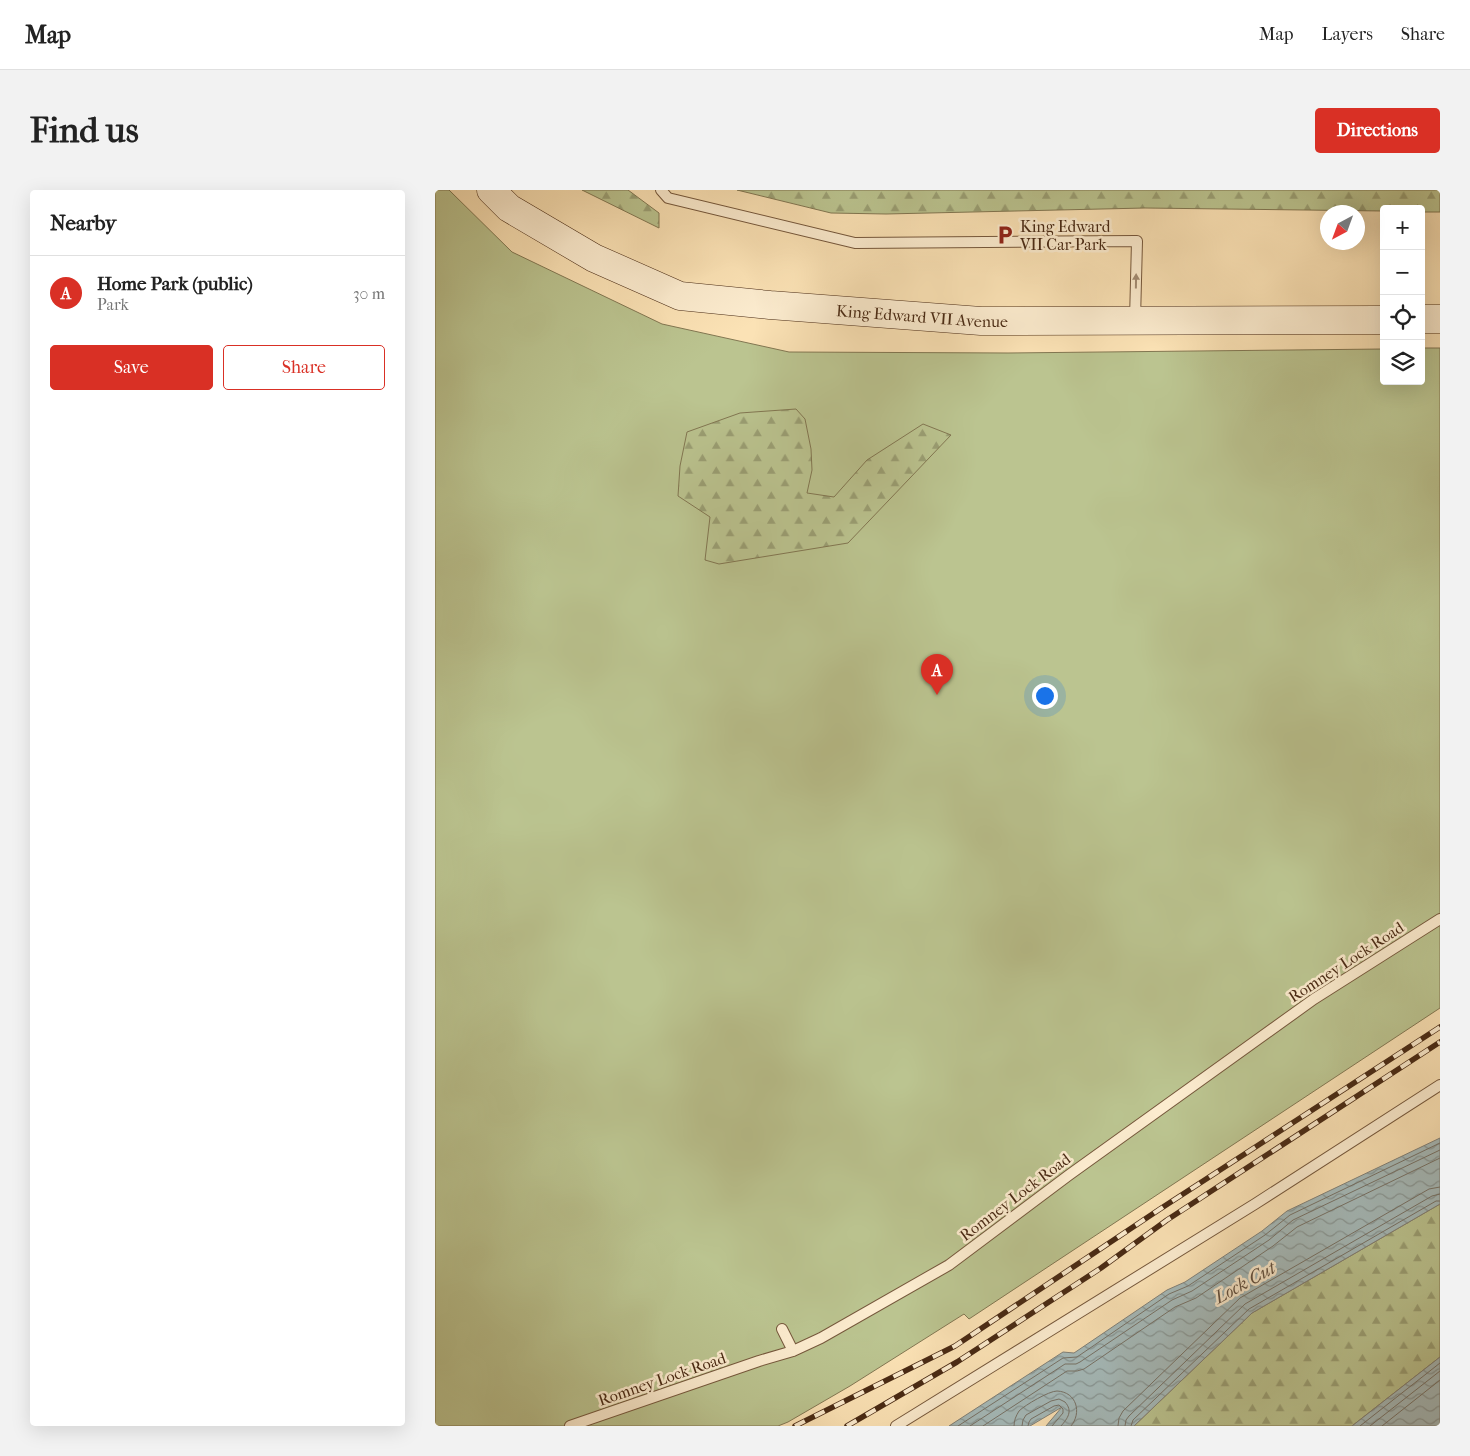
<!DOCTYPE html>
<meta charset="utf-8">
<style>
:root{--surface:#fff;--page:#f2f2f2;--text:#222;--muted:#767676;--line:#e0e0e0;--accent:#d93025}
body{margin:0;font-family:"IM FELL French Canon",serif;background:var(--page);color:var(--text)}
.controls{position:absolute;right:15px;top:15px;display:grid;overflow:hidden;border-radius:5px;box-shadow:0 5px 20px #0002}
.controls button{width:45px;height:45px;display:grid;place-items:center;padding:0;border:0;border-bottom:1px solid var(--line);background:var(--surface);color:var(--text);font:25px sans-serif}
.compass{position:absolute;left:885px;top:15px;width:45px;height:45px;border-radius:50%;background:var(--surface);box-shadow:0 5px 20px #0002;rotate:221deg}
.you{position:absolute;left:609px;top:505px;width:18px;height:18px;margin:-12px;border:4px solid #fff;border-radius:50%;background:#1a73e8;box-shadow:0 0 0 8px #1a73e833}
.badge{display:grid;place-items:center;width:32px;height:32px;border-radius:50%;background:var(--accent);color:#fff;font-size:16px;font-weight:700}
.pin{position:absolute;translate:-50% -41px;filter:drop-shadow(0 1px 2px #0008)}
.pin::after{content:'';position:absolute;top:26px;width:18px;height:15px;background:inherit;clip-path:polygon(0 0,100% 0,50% 100%)}
.list{margin:0;padding:0;list-style:none}
h2{display:flex;justify-content:space-between;align-items:center;height:65px;margin:0;padding:0 20px;font-size:21px}
h2 small{font-size:16px;font-weight:400;color:var(--muted)}
.list li{display:grid;grid-template-columns:32px 1fr auto;gap:15px;align-items:center;box-sizing:border-box;height:75px;padding:0 20px;border-top:1px solid var(--line)}
.list b{display:block;font-size:19px;white-space:nowrap}
.list p{margin:0;font-size:16px;white-space:nowrap;color:var(--muted)}
.list em{font-size:16px;font-style:normal;color:var(--muted)}
.actions{display:flex;gap:10px;padding:15px 20px}
.actions a{flex:1;padding:11px 0;border:1px solid var(--accent);border-radius:5px;text-align:center;font-size:18px;color:var(--accent)}
.actions .main{background:var(--accent);color:#fff}
.icon{flex:none;width:28px;height:28px;fill:none;stroke:currentColor;stroke-width:2;stroke-linecap:round;stroke-linejoin:round}
.map{position:relative;flex:none;width:1005px;height:1236px;overflow:hidden;border-radius:5px}
header{display:flex;align-items:center;gap:30px;box-sizing:border-box;height:70px;padding:0 25px;background:var(--surface);border-bottom:1px solid var(--line)}
header strong{font-size:24px}
nav{display:flex;gap:28px;margin-inline-start:auto;font-size:18px}
.intro{display:flex;align-items:center;justify-content:space-between;box-sizing:border-box;height:120px;padding:0 30px}
h1{margin:0;font-size:35px}
.button{padding:12px 22px;border-radius:5px;background:var(--accent);color:#fff;font-size:18px;font-weight:700}
main{display:flex;gap:30px;padding:0 30px}
aside{flex:1;background:var(--surface);border-radius:5px;box-shadow:0 5px 20px #0002}
.map>svg:first-child{display:block}
.green{fill:#bbc490;stroke:#827752}
.forest{fill:url(#forest-firs);stroke:#827752}
.water{fill:url(#water-waves);stroke:#808078}
.lines{fill:none;stroke-linecap:round;stroke-linejoin:round}
.shore{stroke:#777267;stroke-width:1}
.service-casing{stroke:#76583c;stroke-width:12}
.secondary-casing{stroke:#492a14;stroke-width:29}
.service{stroke:#fceccf;stroke-width:10}
.secondary{stroke:#fceccf;stroke-width:28}
.rail-casing{stroke:#492a14;stroke-width:5.5}
.rail{stroke:#fceccf;stroke-width:4;stroke-dasharray:11;stroke-linecap:butt}
.oneway{fill:#a28b72}
.labels{text-anchor:middle;dominant-baseline:central;stroke-width:5;stroke-linejoin:round;paint-order:stroke}
.poi-label{font-size:16px;fill:#492a14;stroke:#fceccf;text-anchor:start}
.street-label{font-size:16px;fill:#492a14;stroke:#fceccf}
.water-label{font-size:18px;font-style:italic;fill:#604e3e;stroke:#fceccf}
</style>
<header>
<strong>Map</strong>
<nav><a>Map</a><a>Layers</a><a>Share</a></nav>
</header>
<div class="intro"><h1>Find us</h1><a class="button">Directions</a></div>
<main>
<aside>
<h2>Nearby<small></small></h2>
<ul class="list">
<li><span class="badge">A</span><div><b>Home Park (public)</b><p>Park</p></div><em>30 m</em></li>
</ul>
<div class="actions"><a class="main">Save</a><a>Share</a></div>
</aside>
<div class="map">
<svg width="1005" height="1236" viewBox="0 0 1005 1236">
<defs>
<pattern id="forest-firs" width="22" height="20" patternUnits="userSpaceOnUse" patternTransform="scale(1.25)"><rect width="22" height="20" fill="#bbc490"/><path d="M5 1l3.5 6h-7zM16 11l3.5 6h-7z" fill="#9a9f74"/></pattern>
<pattern id="water-waves" width="16" height="10" patternUnits="userSpaceOnUse" patternTransform="scale(1.25)"><rect width="16" height="10" fill="#a5baba"/><path d="M0 5q4-4 8 0t8 0" fill="none" stroke="#889796"/></pattern>
</defs>
<rect width="100%" height="100%" fill="#fbe2b5"/>
<filter id="stains"><feTurbulence type="fractalNoise" baseFrequency=".004" numOctaves="4"/><feColorMatrix values="0 0 0 0 .2 0 0 0 0 .09 0 0 0 0 .02 0 0 0 .5 -.17"/></filter>
<radialGradient id="worn" r=".72"><stop offset=".6" stop-color="#630" stop-opacity="0"/><stop offset="1" stop-color="#630" stop-opacity=".3"/></radialGradient>
<path class="green" d="M0 0H14L77 62 227 134 354 162 573 163 949 159V191H986V158H1005V818L534 1129 529 1124 415 1196 353 1232 343 1236H0Z"/>
<path class="forest" d="M147 0H193L224 23V38Z
M302 0H1005V22H986V19H949V21L710 18 451 24 396 23Z
M361 219 370 229 376 259 377 280 372 303 399 307 432 270 488 234 516 245 413 353 284 374 270 370 275 327 243 306 245 276 252 242 305 223Z
M1005 1014V1167L917 1236H699L817 1123Z"/>
<path class="water" d="M1005 948V1014L817 1123 699 1236H611L627 1217 595 1236H514L628 1162 639 1163 732 1100 750 1092 827 1041 852 1021Z
M1005 1167V1236H917Z"/>
<g class="lines">
<path class="shore" d="M523 1236 628 1168 642 1167 734 1104 753 1096 830 1045 855 1025 1005 953
M535 1236 630 1174H641L645 1172 737 1110 757 1101 834 1050 858 1030 1005 960
M548 1236 632 1181H642L649 1179 740 1117 761 1108 838 1056 862 1037 1005 968
M579 1236C579 1230 581 1226 584 1221 590 1215 614 1201 622 1201 642 1202 647 1223 636 1236
M587 1236 588 1230 591 1225 616 1211 624 1209 630 1212C638 1221 633 1228 626 1236
M593 1236 594 1232 596 1229 619 1216 624 1215 628 1219V1223L617 1236
M683 1236 684 1228 688 1221 805 1108 994 999 1005 997
M690 1236 691 1230 694 1226 810 1114 997 1006 1005 1004
M696 1236 698 1230 814 1119 1001 1011H1005
M925 1236 1005 1173
M935 1236 1005 1181
M947 1236 1005 1190"/>
<defs>
<path id="service" d="M226 0 233 8 420 53 702 51 700 130
M347 1139 358 1161
M135 1236 324 1171 358 1161 386 1148 514 1075 634 985 879 809 1005 729
M461 1236 820 1014 1005 895"/>
<g id="secondary">
<path id="s1" d="M56 0 74 18 159 68 245 106 335 115 546 131 949 130"/>
<path d="M986 129H1005"/>
</g>
</defs>
<use href="#service" class="service-casing"/>
<use href="#secondary" class="secondary-casing"/>
<use href="#service" class="service"/>
<use href="#secondary" class="secondary"/>
<defs>
<path id="rail" d="M360 1236 520 1156 725 1019 1005 837
M412 1236 522 1172 666 1078 732 1030 1005 852"/>
</defs>
<use href="#rail" class="rail-casing"/>
<use href="#rail" class="rail"/>
</g>
<defs><path id="oneway-solid" d="M-6-.8H1V-3.2L6.5 0L1 3.2V.8H-6Z" transform="scale(1.25)"/></defs>
<use class="oneway" href="#oneway-solid" transform="translate(701 91) rotate(-89)"/>
<defs>
<symbol id="parking-bare" viewBox="-9 -9 18 18"><path d="M-3.5-5.5H1a3.5 3.5 0 0 1 0 7H-1V5.5H-3.5ZM-1-3.4V-.6H.8a1.4 1.4 0 0 0 0-2.8Z" fill="#8f2418" stroke="#fceccf" stroke-width="2.5" paint-order="stroke"/></symbol>
</defs>
<g fill-rule="evenodd">
<use href="#parking-bare" x="556" y="31" width="28" height="28"/>
</g>
<g class="labels">
<g class="poi-label">
<text x="585" y="36">King Edward<tspan x="585" dy="18">VII Car Park</tspan></text>
</g>
<g class="street-label">
<text stroke="none"><textPath href="#s1" startOffset="461">King Edward VII Avenue</textPath></text>
<text transform="translate(911 772) rotate(-33)">Romney Lock Road</text>
<text transform="translate(580 1007) rotate(-37)">Romney Lock Road</text>
<text transform="translate(227 1189) rotate(-19)">Romney Lock Road</text>
</g>
<g class="water-label">
<text transform="translate(810 1093) rotate(-29)">Lock Cut</text>
</g>
</g>
<rect width="100%" height="100%" filter="url(#stains)"/>
<rect width="100%" height="100%" fill="url(#worn)"/>
</svg>
<div class="controls">
<button>+</button>
<button>−</button>
<button><svg class="icon" aria-label="locate" viewBox="0 0 24 24"><circle cx="12" cy="12" r="6"/><path d="M12 2v4M12 18v4M2 12h4M18 12h4"/></svg></button>
<button><svg class="icon" aria-label="layers" viewBox="0 0 24 24"><path d="M12 4l9 5-9 5-9-5zM3 14l9 5 9-5"/></svg></button>
</div>
<svg class="compass" viewBox="-18 -18 36 36"><path d="M0-13l5 13h-10z" fill="#e53935"/><path d="M0 13l5-13h-10z" fill="#767676"/></svg>
<div class="you"></div>
<div class="pin badge" style="left:502px;top:505px">A</div>
</div>
</main>
